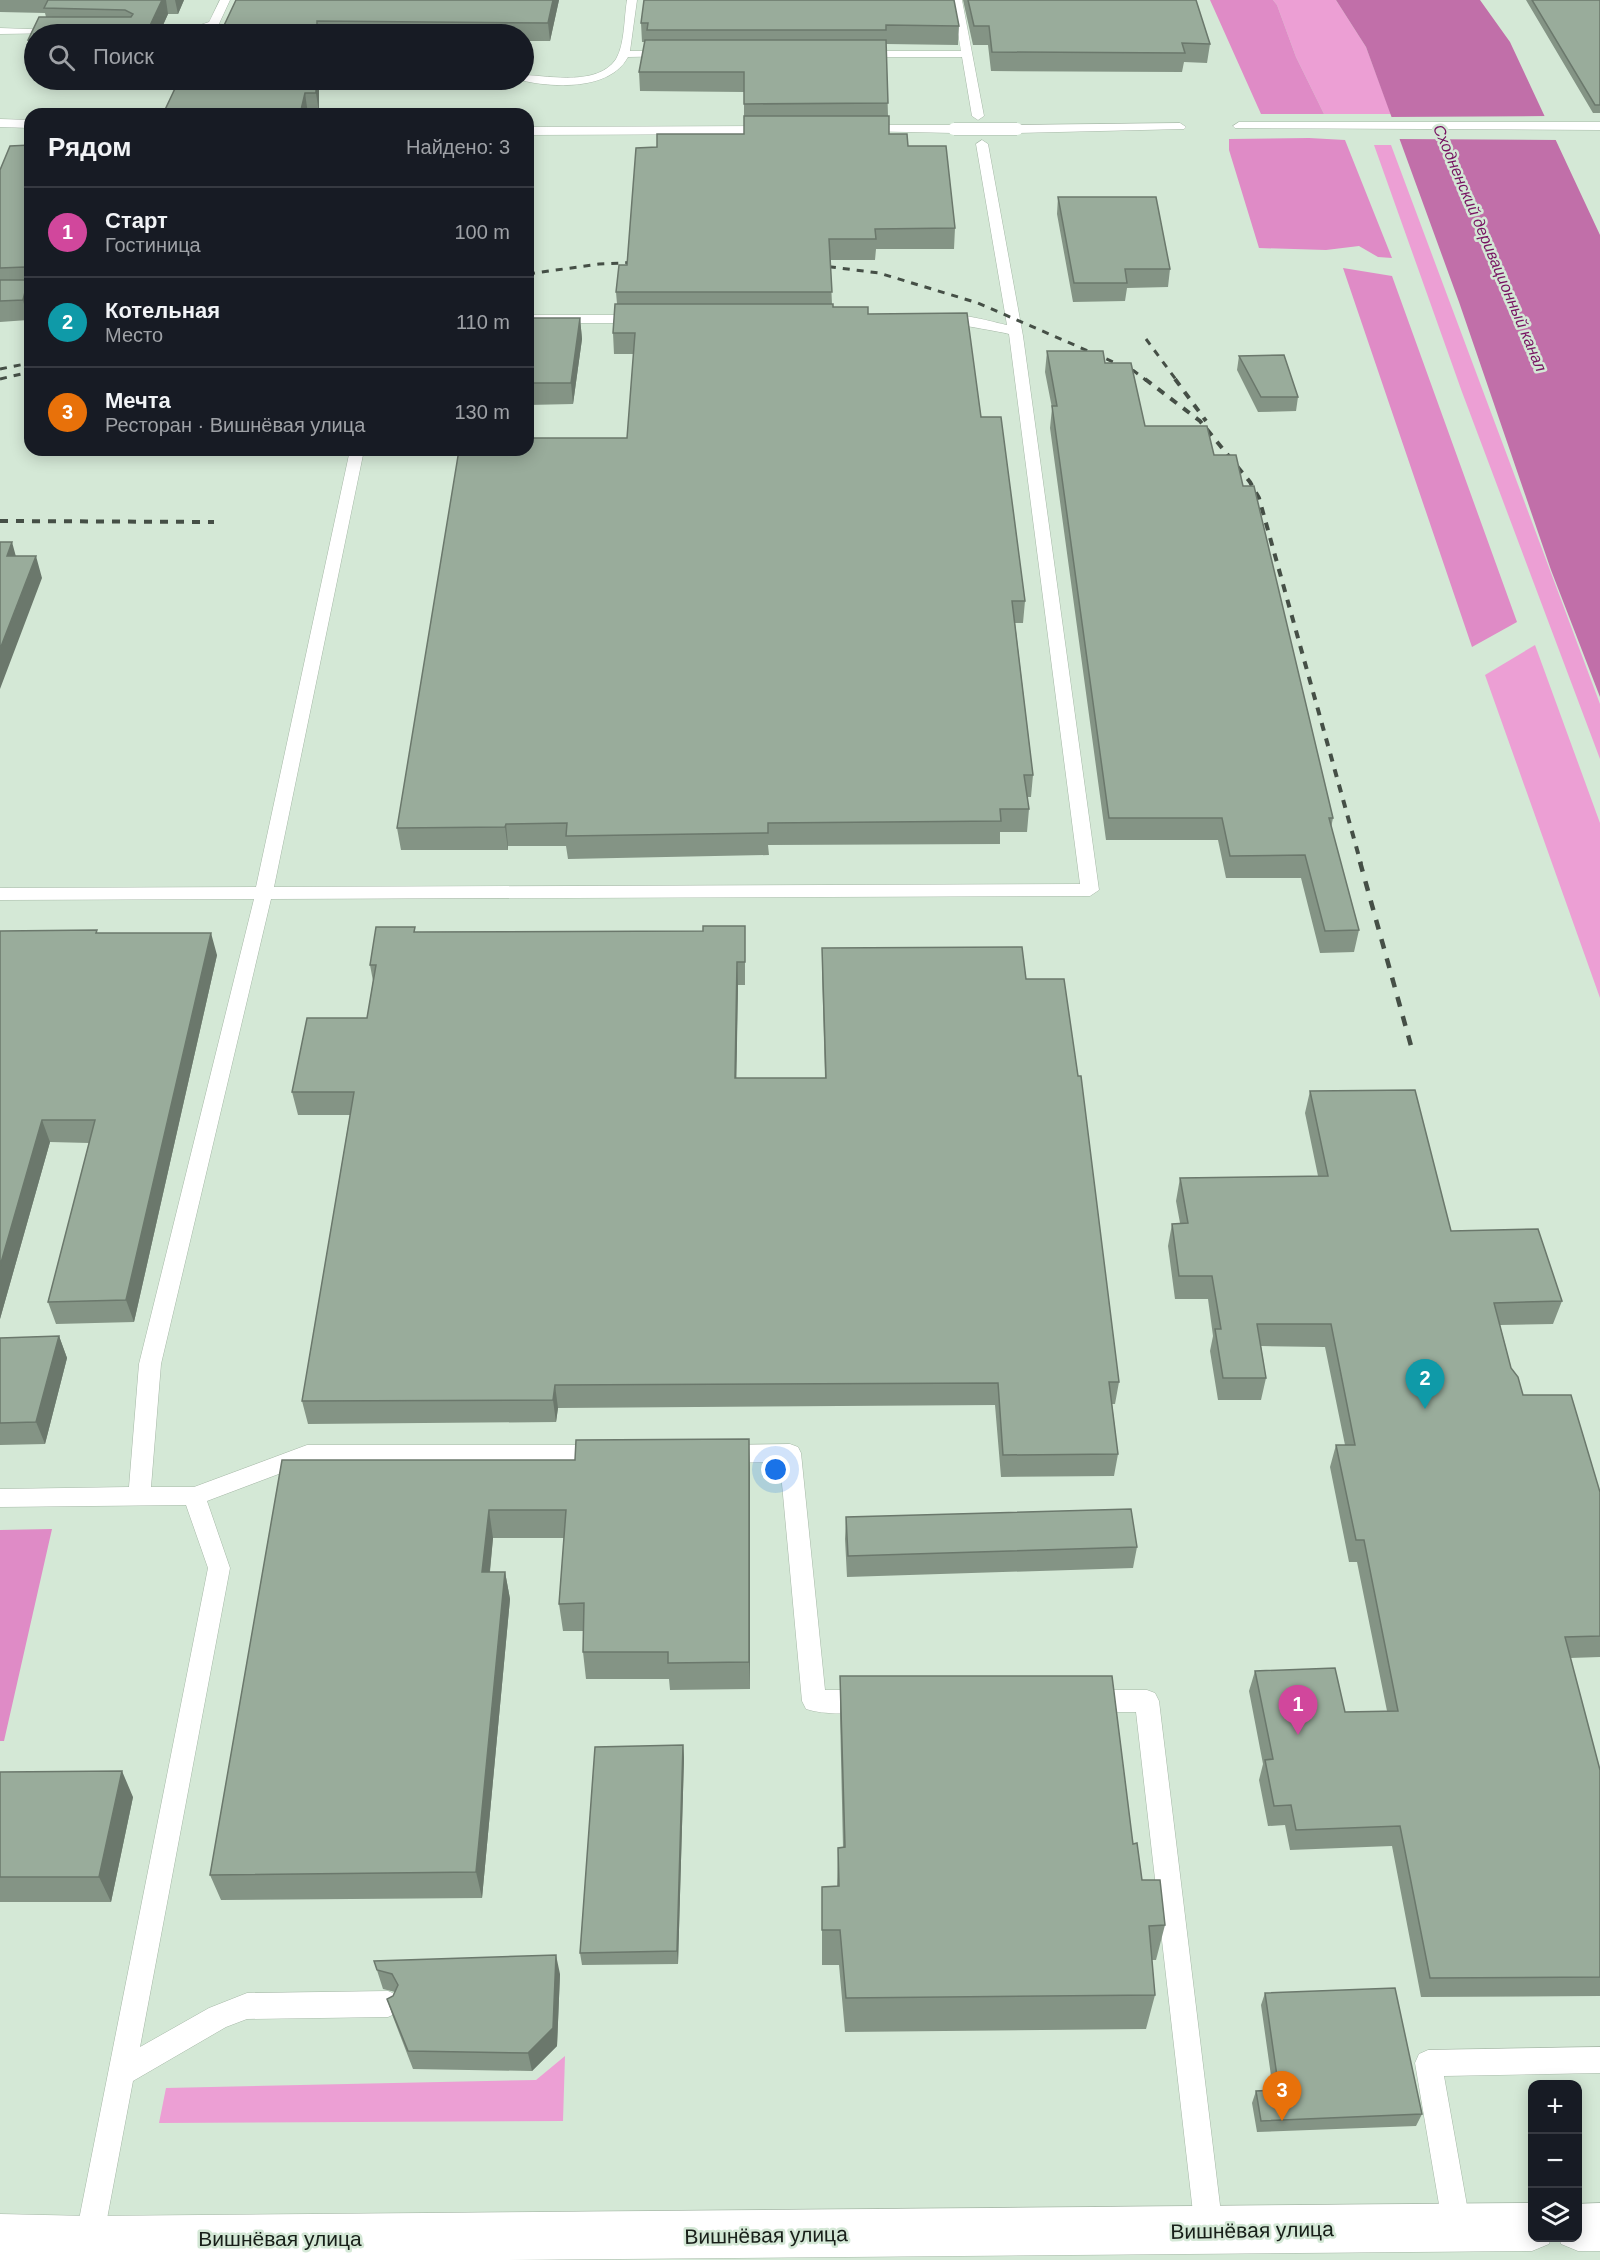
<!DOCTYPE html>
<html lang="ru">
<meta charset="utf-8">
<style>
:root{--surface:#171b24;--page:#242831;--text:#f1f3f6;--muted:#9ea1a6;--line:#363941;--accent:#b13c95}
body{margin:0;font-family:Helvetica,sans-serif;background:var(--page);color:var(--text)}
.controls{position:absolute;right:18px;bottom:18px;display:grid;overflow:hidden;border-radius:12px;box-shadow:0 3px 15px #0003}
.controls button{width:54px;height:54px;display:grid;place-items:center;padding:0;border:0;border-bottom:2px solid var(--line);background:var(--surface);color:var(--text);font:30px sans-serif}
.you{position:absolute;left:776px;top:1470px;width:21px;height:21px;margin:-15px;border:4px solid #fff;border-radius:50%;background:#1a73e8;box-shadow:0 0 0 9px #1a73e833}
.badge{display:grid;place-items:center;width:39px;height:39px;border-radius:50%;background:var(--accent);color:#fff;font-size:20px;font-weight:700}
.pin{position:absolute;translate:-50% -50px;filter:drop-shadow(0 2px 3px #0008)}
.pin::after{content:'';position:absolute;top:32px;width:21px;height:18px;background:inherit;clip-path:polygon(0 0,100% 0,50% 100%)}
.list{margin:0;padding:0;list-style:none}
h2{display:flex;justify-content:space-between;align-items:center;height:78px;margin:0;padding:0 24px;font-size:26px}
h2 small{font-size:20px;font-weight:400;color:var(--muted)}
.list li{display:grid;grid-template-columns:39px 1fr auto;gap:18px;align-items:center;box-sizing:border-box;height:90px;padding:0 24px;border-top:2px solid var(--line)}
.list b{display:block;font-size:22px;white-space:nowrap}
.list p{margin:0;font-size:20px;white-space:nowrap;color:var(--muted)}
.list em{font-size:20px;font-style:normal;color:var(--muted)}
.icon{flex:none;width:33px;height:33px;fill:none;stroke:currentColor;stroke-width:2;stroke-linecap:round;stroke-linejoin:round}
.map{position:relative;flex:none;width:1600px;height:2260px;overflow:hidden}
.search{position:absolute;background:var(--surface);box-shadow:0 3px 15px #0003;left:24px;top:24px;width:510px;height:66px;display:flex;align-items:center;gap:15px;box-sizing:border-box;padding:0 21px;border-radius:33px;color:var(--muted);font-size:22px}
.panel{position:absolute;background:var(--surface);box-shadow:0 3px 15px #0003;left:24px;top:108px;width:510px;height:348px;border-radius:18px}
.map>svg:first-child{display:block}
.green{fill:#ec9fd4}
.forest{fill:#df8bc6}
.water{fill:#c16fa9}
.pier{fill:#d4e8d6}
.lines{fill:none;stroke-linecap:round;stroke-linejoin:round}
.service-casing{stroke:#a6b8a7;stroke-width:1}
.minor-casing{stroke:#a6b8a7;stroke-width:1}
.service{fill:#fff;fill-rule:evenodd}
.minor{fill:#fff;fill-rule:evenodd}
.rail-far2{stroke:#454f46;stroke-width:3;stroke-dasharray:7 7;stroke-linecap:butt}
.rail-far1{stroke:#454f46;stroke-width:4;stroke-dasharray:8 8;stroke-linecap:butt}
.rail{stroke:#454f46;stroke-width:4.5;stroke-dasharray:10 10;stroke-linecap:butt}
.service-bridge-casing{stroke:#a6b8a7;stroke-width:13;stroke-linecap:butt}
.service-bridge{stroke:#fff;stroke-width:12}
.wall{fill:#849485}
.shaded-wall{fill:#6b786c}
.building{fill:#99ac9b;stroke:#6b786c;stroke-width:1.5}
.labels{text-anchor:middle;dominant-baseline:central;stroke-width:5;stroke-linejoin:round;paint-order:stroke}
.far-water-label{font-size:16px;font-style:italic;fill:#771361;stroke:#d4e8d6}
.near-street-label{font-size:21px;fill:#181f19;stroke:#d4e8d6}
</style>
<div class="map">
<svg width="1600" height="2260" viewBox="0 0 1600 2260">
<rect width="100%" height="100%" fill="#d4e8d6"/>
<path class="green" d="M1273 0H1336L1366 47 1391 114H1324L1296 57 1277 5Z
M1374 145H1391L1600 704V759L1462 392Z
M1535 645 1600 823V998L1485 675Z
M565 2056 563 2121 159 2123 166 2088 536 2080Z"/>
<path class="forest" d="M1210 0H1273L1277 5 1296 57 1324 114H1261Z
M1309 138 1345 140 1392 258 1378 257 1359 246 1326 250 1259 248 1229 150V139Z
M1343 268 1392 276 1517 622 1472 647Z
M52 1529 4 1741H0V1530Z"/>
<path class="water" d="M1336 0H1480L1510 42 1600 235V697L1551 570 1459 302 1366 47Z"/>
<path class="pier" d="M1548 116 1559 140 1396 139 1388 117Z"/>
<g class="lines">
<defs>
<path id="service" d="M220 0H230L218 26 193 34H179L180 32 209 22Z
M627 0H637L630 51H668L672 52V56L628 57C610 91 552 88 520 80H524V75C551 76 598 86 616 59 625 44 624 17 627 0Z
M952 0H962L984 116 978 120 972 116 962 57H862L856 54 862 51H961Z
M0 28 57 30 63 33 0 34Z
M0 119 30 120V128L0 127Z
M1239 122H1600V130L1235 128 1233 126Z
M1180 123 1186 127 1184 129 1017 133 1011 129 1017 125Z
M864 125H954L960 129 954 133 860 131 858 129Z
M528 127 768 126 774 130 768 134 528 135Z
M982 140 988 144 1023 336 1099 890 1090 896 271 899 161 1364 151 1487H194L307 1445H600L608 1448 611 1454 608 1460 600 1463H308L207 1501 230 1568 140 2047 209 2008 247 1993 388 1991 397 1995 401 2004 397 2013 388 2017 247 2019 226 2027 133 2081 103 2240 99 2250 89 2254 79 2250 75 2240 208 1568 186 1505 0 1507V1489L129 1487 139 1364 254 899 0 900V888L256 887 350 450H364L274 887 1080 884 1009 334C998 331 939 322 935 319 948 308 991 322 1007 325L976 144Z
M528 315H639L646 319 639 323H528Z
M790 1444 798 1447 801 1453 825 1690H867L875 1693 879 1701 875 1709C857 1715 824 1715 806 1709L802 1701 780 1462 722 1463 714 1460 711 1454 714 1448 722 1445Z
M1088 1690H1147L1155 1693 1159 1701 1223 2230 1219 2240 1209 2244 1199 2240 1195 2230 1136 1712H1088L1080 1709 1076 1701 1080 1693Z
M1600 2047V2073L1444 2076 1471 2228 1467 2238 1457 2242 1447 2238 1443 2228 1415 2063 1419 2054 1428 2050Z"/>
<path id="minor" d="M1532 2203V2238H1551L1549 2244 1532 2251 502 2260H0V2214L89 2216Z
M1600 2203V2251H1578L1561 2244 1559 2238H1578V2204Z"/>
</defs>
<use href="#service" class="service-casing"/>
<use href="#minor" class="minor-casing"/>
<use href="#service" class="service"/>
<use href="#minor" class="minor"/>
<path class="rail-far2" d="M815 265 879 273 978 303 1134 371 1147 381
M528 274 599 264 644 262
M1146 339 1177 381
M0 369 30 363
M0 379 30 372"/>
<path class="rail-far1" d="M1145 379 1200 421 1250 482 1259 498 1361 864
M1175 379 1206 421
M0 521 214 522"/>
<path class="rail" d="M1360 862 1413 1053"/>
<defs>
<path id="service-bridge" d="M954 129H1017"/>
</defs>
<use href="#service-bridge" class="service-bridge-casing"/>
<use href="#service-bridge" class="service-bridge"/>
</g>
<path class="wall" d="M0 0H184L178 14H168L159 34H34V59H32L28 40 46 17 45 13 0 12Z
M236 0H559L550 41H524V34H220Z
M963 0H1196L1210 44 1207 63 1184 62 1182 72 991 71 988 45H973Z
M1526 0H1600V113H1593Z
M641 23 959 26 958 45 886 44 888 116 889 134 908 146 955 228 954 249H876L875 260H830L832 304 833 307 868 314 981 417 1025 601 1023 623H1015L1033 775 1031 797H1027L1029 809 1027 832H1000V844L768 845 769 855 568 859 566 846H508V850H401L397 828 627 438 634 354H614L613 333 617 304 616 292 627 265 657 147 744 134V92L640 91 639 72 645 42H642Z
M319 80V113L163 114Z
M30 145V313L28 320 0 322V170Z
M1058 197 1170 269 1168 287 1127 288 1125 301 1073 302 1057 214Z
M528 318H580L582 339 573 404 528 405Z
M1047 351 1105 363 1145 426 1214 455 1243 486 1333 818 1331 828 1359 930 1354 952 1320 953 1301 878H1226L1218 840H1106L1050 428 1052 408 1045 372Z
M1239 356 1298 397 1296 411 1258 412 1237 370Z
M86 450H115L87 452Z
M745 926V985H738L736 1078H825L822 971V948L1026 979 1119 1382 1115 1404H1112L1118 1454 1114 1476 1001 1477 995 1405 558 1408 556 1422 308 1424 302 1401 350 1115H298L292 1092 367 1018 373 981 370 965 415 927V932L703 931Z
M0 931 98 933 217 955 134 1322 56 1324 48 1302 89 1143 50 1142 0 1319Z
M1310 1091 1451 1231 1562 1301 1553 1324 1500 1325 1511 1368 1523 1395 1600 1492V1657L1570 1658 1600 1770V1996L1421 1997 1392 1846 1290 1850 1285 1825 1268 1826 1259 1780 1263 1764 1249 1691 1255 1671 1345 1712 1387 1711 1357 1562H1349L1330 1467 1336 1445H1345L1325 1347 1261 1346 1266 1378 1261 1400H1218L1210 1351 1213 1336 1208 1299H1175L1168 1246 1172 1224 1180 1223 1176 1201 1180 1178 1318 1176 1305 1113Z
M59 1336 67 1358 45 1444 0 1445V1338Z
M749 1439 750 1689 670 1690 669 1679H586L583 1652V1631H563L559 1604 564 1538H493L490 1572H505L510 1599 482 1898 221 1900 210 1875 282 1460H575Z
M846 1517 1137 1547 1133 1568 847 1577 845 1539Z
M840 1676 1133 1844 1142 1880 1165 1925 1156 1960H1152L1155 1995 1146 2029 845 2032 839 1965H822V1887L837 1886 838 1848 843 1847 840 1714Z
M683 1745 684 1758 678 1964 582 1965 580 1953Z
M0 1772 133 1797 111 1902H0Z
M374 1961 560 1974 557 2046 532 2071 413 2069 393 2017 387 1999 393 1996 395 1992 383 1989Z
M1265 1993 1422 2114 1416 2126 1257 2132 1252 2103 1256 2091 1273 2090 1261 2005Z"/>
<path class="shaded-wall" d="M162 0H166L168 14 159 34H146Z
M175 0H184L178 14Z
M553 0H559L550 41 548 23Z
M316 80H319V113L316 93Z
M305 93 308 114H300Z
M30 272V313L28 320 23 300Z
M580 318 582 339 573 404 571 383Z
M12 542 18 564 7 556Z
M36 556 42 578 0 689V649Z
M506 824 508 846V850L505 827Z
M211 933 217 955 134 1322 126 1300Z
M737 962 738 985 736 1101 735 1078Z
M42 1120 50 1142 0 1319V1266Z
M59 1336 67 1358 45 1444 36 1422Z
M555 1385 558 1408 556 1422 553 1400Z
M749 1439 750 1468V1689L749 1662Z
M489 1510 493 1538 487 1599 482 1572Z
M505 1572 510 1599 482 1898 476 1872Z
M683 1745 684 1758 678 1964 677 1951Z
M122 1771 133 1797 111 1902 99 1877Z
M556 1955 560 1974 557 2046 532 2071 528 2053Z"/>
<path class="building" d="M48 0H162L146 34H34V40H28L39 17H131L133 14 125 10 44 8Z
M236 0H553L548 23 317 21V34H220Z
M644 0H954L959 26 886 25V30H647L648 23H641Z
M968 0H1196L1210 44 1182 43 1185 53 992 52 989 26H974Z
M1532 0H1600V105H1595Z
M645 40H886L888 103 744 104V72H639Z
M179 80H316V93H305L300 114H163Z
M744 116H889V134H907L908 146H946L955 228 875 229 876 239H829L832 292H616L619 265H627L636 148 657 147V134H744Z
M30 145V272L23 300 0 301V280H25L27 270 25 267 0 268V170L10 146Z
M1058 197H1156L1170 269H1125L1127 283H1074Z
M615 304H833V307H868V314L967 313 981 417H1001L1025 601H1012L1033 775H1024L1029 809H1000L1001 821 768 823V833L566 836 567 823 506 824 505 827 397 828 459 450H528V438H627L635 333H613Z
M528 318H580L571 383H528Z
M1047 351H1103L1105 363H1131L1145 426H1207L1214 455H1236L1243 486H1254L1333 818H1329L1359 930 1325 931 1305 855 1230 856 1222 818H1109L1052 406H1057Z
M1284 355 1298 397H1261L1239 356Z
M0 542H12L7 556H36L0 649Z
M703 926H745V962H737L735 1078H826L822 948 1022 947 1026 979H1064L1078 1076H1081L1119 1382H1109L1118 1454 1003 1455 998 1383 555 1385 553 1400 302 1401 354 1092H292L307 1018H367L376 965H370L376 927H415L414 932 703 931Z
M97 930 96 933H211L126 1300 48 1302 95 1120H42L0 1266V931Z
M1415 1090 1451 1231 1538 1229 1562 1301 1494 1303 1511 1368 1518 1377 1523 1395H1571L1600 1492V1636L1565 1637 1600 1770V1977L1430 1978 1400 1826 1296 1830 1291 1805 1274 1806 1265 1760 1273 1759 1255 1671 1335 1668 1345 1712 1398 1711 1364 1540H1356L1336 1445H1355L1331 1324H1257L1266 1378H1223L1215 1329H1221L1212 1276H1179L1172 1224 1188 1223 1180 1178 1328 1176 1310 1091Z
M59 1336 36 1422 0 1423V1338Z
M749 1439V1662L668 1663V1652H583L584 1603 559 1604 566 1510H489L482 1572H505L476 1872 210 1875 282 1460H575L576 1440Z
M1131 1509 1137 1547 848 1556 846 1517Z
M840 1676H1112L1133 1844 1137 1843 1142 1880H1160L1165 1925 1149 1926 1155 1995 846 1998 840 1930H822V1887L839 1886 838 1848 845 1847Z
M683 1745 677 1951 580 1953 595 1747Z
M122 1771 99 1877H0V1772Z
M556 1955 553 2028 528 2053 408 2051 387 1999 393 1996 398 1985 392 1974 377 1970 374 1961Z
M1395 1988 1422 2114 1261 2121 1256 2091 1279 2090 1265 1993Z"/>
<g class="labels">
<g class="far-water-label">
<text transform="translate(1490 248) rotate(67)">Сходненский деривационный канал</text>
</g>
<g class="near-street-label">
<text transform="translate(1252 2230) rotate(-1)">Вишнёвая улица</text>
<text transform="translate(766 2235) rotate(-1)">Вишнёвая улица</text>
<text x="280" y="2238">Вишнёвая улица</text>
</g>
</g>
</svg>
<div class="controls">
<button>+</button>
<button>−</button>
<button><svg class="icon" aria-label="layers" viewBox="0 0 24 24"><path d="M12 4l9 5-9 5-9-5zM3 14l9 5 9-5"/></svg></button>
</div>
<div class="you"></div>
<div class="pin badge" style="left:1298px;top:1735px;background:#d1479c">1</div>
<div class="pin badge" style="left:1425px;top:1409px;background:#0f9aa8">2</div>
<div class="pin badge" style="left:1282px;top:2121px;background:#e8710a">3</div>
<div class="search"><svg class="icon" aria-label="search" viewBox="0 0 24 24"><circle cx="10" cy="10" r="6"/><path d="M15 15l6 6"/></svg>Поиск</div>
<section class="panel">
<h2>Рядом<small>Найдено: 3</small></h2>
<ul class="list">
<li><span class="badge" style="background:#d1479c">1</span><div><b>Старт</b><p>Гостиница</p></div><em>100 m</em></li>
<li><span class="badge" style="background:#0f9aa8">2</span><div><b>Котельная</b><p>Место</p></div><em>110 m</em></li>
<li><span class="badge" style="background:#e8710a">3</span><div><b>Мечта</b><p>Ресторан · Вишнёвая улица</p></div><em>130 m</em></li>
</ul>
</section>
</div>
